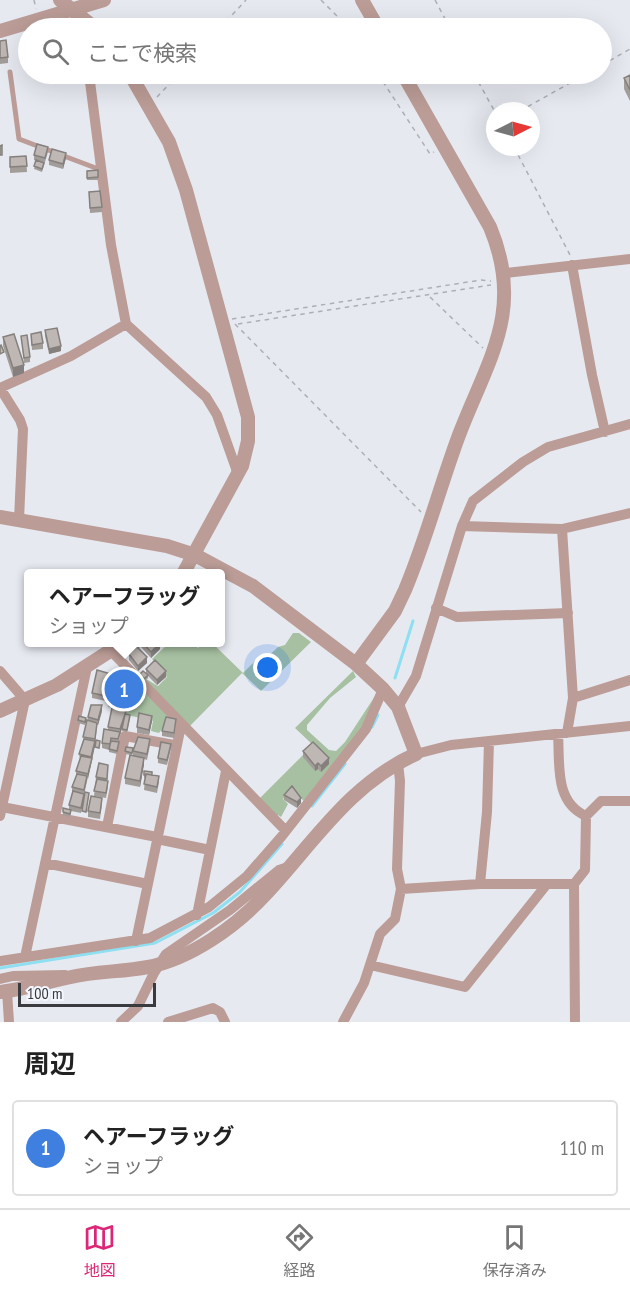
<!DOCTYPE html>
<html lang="ja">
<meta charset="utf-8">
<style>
:root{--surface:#fff;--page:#f2f2f2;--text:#222;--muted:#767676;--line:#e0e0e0;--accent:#db2777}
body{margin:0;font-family:"PT Sans Narrow","Noto Sans JP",sans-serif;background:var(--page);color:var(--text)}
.compass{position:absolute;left:486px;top:102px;width:54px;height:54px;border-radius:50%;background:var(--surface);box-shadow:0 6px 24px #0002;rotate:84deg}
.scale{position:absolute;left:18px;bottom:15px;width:138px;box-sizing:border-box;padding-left:6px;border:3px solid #3a3b3e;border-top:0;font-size:16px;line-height:21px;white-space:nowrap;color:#3a3b3e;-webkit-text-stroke:4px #f4f6fe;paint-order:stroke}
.you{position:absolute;left:268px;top:668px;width:21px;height:21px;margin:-15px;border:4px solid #fff;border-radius:50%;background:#1a73e8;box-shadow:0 0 0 9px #1a73e833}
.badge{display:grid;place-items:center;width:39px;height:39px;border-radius:50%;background:var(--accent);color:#fff;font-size:20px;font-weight:700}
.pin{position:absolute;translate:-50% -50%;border:3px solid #fff;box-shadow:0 2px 6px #0006}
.popup{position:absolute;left:24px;top:569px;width:201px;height:78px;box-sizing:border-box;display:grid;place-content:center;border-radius:6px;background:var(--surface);filter:drop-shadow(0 2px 4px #0005);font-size:20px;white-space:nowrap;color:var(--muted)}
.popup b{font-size:22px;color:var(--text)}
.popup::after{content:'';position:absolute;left:50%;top:100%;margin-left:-12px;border:12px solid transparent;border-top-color:var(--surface)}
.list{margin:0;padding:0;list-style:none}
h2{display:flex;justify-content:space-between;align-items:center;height:78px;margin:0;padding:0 24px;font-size:26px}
h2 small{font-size:20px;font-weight:400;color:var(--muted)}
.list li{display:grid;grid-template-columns:39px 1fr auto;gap:18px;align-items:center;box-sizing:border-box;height:96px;margin:0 12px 12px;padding:0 12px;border:2px solid var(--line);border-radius:6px}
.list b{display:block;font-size:22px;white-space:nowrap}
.list p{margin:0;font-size:20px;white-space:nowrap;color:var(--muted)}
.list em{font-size:20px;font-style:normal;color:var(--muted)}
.icon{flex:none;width:33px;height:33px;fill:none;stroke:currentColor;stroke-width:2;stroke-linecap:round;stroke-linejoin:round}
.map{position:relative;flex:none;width:630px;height:1022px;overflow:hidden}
.search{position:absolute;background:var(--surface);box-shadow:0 6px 24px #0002;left:18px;right:18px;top:18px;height:66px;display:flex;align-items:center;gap:15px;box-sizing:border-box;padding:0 21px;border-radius:33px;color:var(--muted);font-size:22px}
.sheet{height:186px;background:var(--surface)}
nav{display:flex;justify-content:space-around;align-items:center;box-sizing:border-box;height:84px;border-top:2px solid var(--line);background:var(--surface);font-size:16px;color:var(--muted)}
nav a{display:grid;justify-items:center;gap:3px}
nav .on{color:var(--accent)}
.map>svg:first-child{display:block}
.green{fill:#a6c0a1}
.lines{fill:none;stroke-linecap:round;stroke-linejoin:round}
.stream{stroke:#8ddff2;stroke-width:3}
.path{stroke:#adafb5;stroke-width:1.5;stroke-dasharray:4.5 4.5;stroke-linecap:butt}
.service{stroke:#bb9c96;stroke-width:5}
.minor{stroke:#bb9c96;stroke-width:10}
.tertiary{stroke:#bb9c96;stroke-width:14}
.wall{fill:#a39d9a}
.shaded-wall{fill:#85807d}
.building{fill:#beb7b3;stroke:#85807d;stroke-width:1.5}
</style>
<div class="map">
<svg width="630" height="1022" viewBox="0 0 630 1022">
<rect width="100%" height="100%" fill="#e7e9f1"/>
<path class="green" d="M293 633H299L311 642 261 691 242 673 188 728 144 682 146 679 158 686 167 677 152 659 169 643H183L187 647 193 643 198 648 204 643H212L243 673 260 656 264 660 278 647 285 645Z
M353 671 356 677 330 698 307 725V730L329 750 336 751 345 742 377 693 367 722 305 802 292 790 283 799 288 804 281 817 278 815 276 817 258 800 313 745 295 728Z
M138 682 177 725 162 729 159 733 151 731 153 721 115 712V708L108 707 109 694 119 701Z"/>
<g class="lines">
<path class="stream" d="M395 678 413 621
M372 727 378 715
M312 806 345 764
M0 968 155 943 213 913 240 892 282 844"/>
<path class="path" d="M34 0 36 9
M321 0 349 28
M435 0 450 28
M220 28 246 0
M602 65 630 49
M378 74 430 154 434 152
M474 74 495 112
M157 97 179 74
M520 111 586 74
M514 147 570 255
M430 297 483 348
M232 319 481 280 491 281
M235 324 421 512
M238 324 491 285"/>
<path class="service" d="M10 72 19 139 101 170"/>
<path class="minor" d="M74 11 78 28
M89 74 111 245 126 324 206 397 217 415 238 474
M572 265 592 375 605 432
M505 273 630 259
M0 388 71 356 126 324
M0 388 20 420 23 429 19 520
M462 526 562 529 630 513
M562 529 573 698 567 733
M436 608 457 617 568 613
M112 652 286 831
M0 671 25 700 0 816
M573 698 630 680
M398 707 416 676 462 526 473 501 523 462 548 447 630 424
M558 734C560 764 554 802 586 816
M416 754 451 745 630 726
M2 807 157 837
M107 827 125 736 174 745
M157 839 210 850
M45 863 148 884
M480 884 487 812 489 741
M401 889 480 884H574
M197 915 226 771
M136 941 181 726
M25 957 87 667
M0 961 150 938 209 907 247 876 282 836 366 729 383 689
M370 965 465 987 547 884
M0 979 13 976 65 975
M7 991 9 1022
M121 1022 138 1006 154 973 166 954 230 910 279 870 288 867
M168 1022 213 1008 220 1012 225 1022
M343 1022 364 983 380 934 395 919 401 889 397 869 400 781 398 763
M575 1022 574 884 585 870 586 816 601 801H630"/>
<path class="tertiary" d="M60 0 95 28
M362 0 378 28
M0 31 104 0
M130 74 169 142 186 190 248 417V441L242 466 183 574
M0 517 167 546 195 555 253 586 356 664 383 689 398 707 416 754C349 784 312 845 264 896 235 927 190 959 148 967 123 972 96 971 71 977 47 982 25 989 0 992
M356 664 395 611 405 590C426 540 440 486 459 435 488 359 525 311 490 227L403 74
M0 711 57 685 124 642"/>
</g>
<path class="wall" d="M0 41 8 57V63L0 64Z
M630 75V101L624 89V78Z
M48 152 42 172 34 169 36 161 34 160V155Z
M26 156 27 172 10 173V157Z
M66 158 63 169 49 165V160Z
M98 170V180H87V171Z
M89 192 102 207V212L90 213Z
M45 330 61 351 49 354 45 336Z
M31 334 43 343V349L32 350Z
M21 336 30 357V362L24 363Z
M3 337 24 373 13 377 3 346Z
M134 642H159L160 649 151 658 141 647V646L139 648 147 663 138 671 129 660V654L137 647Z
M146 669 166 677 157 685 148 676V678L144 682 140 677V674L146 673Z
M111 679 106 701 92 698V693Z
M117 683 135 685 119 701 112 694V691L110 690V687Z
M102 711 98 725H97L95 745 84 795 81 813 71 811 70 817 63 815V812L69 810V805L72 793V787L76 776V771L80 760 79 754 83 741 88 717Z
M126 714 130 718 127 732 122 731 123 723 120 735 117 754 109 752V750L102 748V743L108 730V727Z
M86 718 85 725 78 723V720Z
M152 721 149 735 137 733V727Z
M176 725 174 738 162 736V731Z
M150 745 147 760 144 759V764L140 787 125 784V778L133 756V751Z
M171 749 167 765 158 763V758Z
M125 751H133L132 755 125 754Z
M303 751 329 764 321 772 318 769 315 771 303 757Z
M108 765 107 781 108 787 106 798 94 796 96 777Z
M144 775H152L159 782 157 793 144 790 145 778H144Z
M284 795 301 803 297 808 284 800Z
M102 804 100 819 88 817V811Z"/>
<path class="shaded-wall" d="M66 153V158L63 169V164Z
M61 346V351L49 354V349Z
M24 365V373L13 377V368Z
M223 581V586L220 589V584Z
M160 643V649L151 658V652Z
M147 657V663L138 671V666Z
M166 671V677L157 685V680Z
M111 674V679L106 701V696Z
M135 679V685L119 701V695Z
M102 705V711L98 725V720Z
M126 711V716L120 735V729Z
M152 716V721L149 735V730Z
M95 741V746L88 779V774Z
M144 758V764L140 787V781Z
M329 758V764L321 772V766Z
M318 763V769L315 771V766Z
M301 798V803L297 808V802Z"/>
<path class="building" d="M6 40 8 57 0 58V41Z
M630 75V90L624 78Z
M37 144 48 147 45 158 34 155Z
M2 145V155H0V146Z
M52 149 66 153 63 164 49 160Z
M26 156 27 166 10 167V157Z
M36 160 44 163 42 169 34 166Z
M98 170V177L87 178V171Z
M100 191 102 207 90 208 89 192Z
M57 328 61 346 49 349 45 330Z
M41 332 43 343 32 345 31 334Z
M14 334 24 365 13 368 3 337Z
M27 335 30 357 24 358 21 336Z
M1 345 4 352 0 354V346Z
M142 642H159L160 643 151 652Z
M137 647 147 657 138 666 129 654Z
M155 660 166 671 157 680 146 669Z
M97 670 111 674 106 696 92 693Z
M143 671 148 675 144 679 140 674Z
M128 672 135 679 119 695 112 688Z
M115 682 117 683 112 688 113 689 110 687Z
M91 705H102L98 720 88 717Z
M112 708 126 711 120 729 108 727Z
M139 713 152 716 149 730 137 727Z
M125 714 130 715 127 730 122 729Z
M79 716 86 718 85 722 78 720Z
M166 717 176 719 174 733 162 731Z
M87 720 97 723 95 739 83 737Z
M104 729 120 732 118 739 111 738 110 744 102 743Z
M138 737 150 739 147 754 133 751Z
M84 739 95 741 91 757 79 754Z
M96 740 100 741 99 748 95 747Z
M111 741 119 742 117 751 109 749Z
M161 742 171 744 167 760 158 758Z
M313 742 329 758 321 766 318 763 315 766 303 751Z
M126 747 133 748 132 753 125 751Z
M130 755 144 758 140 781 125 778Z
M81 756 92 758 88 774 76 771Z
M99 763 108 765 107 779 96 777Z
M144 771 152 772V775L146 774V775H144Z
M77 774 87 776 84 790 72 787Z
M146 774 159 776 157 787 144 784Z
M97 779 108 781 106 793 94 791Z
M292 786 301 798 297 802 284 795Z
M73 791 84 794 81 808 69 805Z
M85 792 89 793 86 812 82 811Z
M91 796 102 798 100 813 88 811Z
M63 808 71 810 70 814 63 812Z"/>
</svg>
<svg class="compass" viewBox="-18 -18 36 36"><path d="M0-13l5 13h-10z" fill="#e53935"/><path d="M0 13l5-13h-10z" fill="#767676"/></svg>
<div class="scale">100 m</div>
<div class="you"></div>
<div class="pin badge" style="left:124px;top:689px;background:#3f7fe0">1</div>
<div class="popup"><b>ヘアーフラッグ</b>ショップ</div>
<div class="search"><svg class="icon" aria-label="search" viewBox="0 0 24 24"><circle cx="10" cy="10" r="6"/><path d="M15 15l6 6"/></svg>ここで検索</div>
</div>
<section class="sheet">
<h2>周辺<small></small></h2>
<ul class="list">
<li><span class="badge" style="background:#3f7fe0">1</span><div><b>ヘアーフラッグ</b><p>ショップ</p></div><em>110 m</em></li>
</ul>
</section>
<nav>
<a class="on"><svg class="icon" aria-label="map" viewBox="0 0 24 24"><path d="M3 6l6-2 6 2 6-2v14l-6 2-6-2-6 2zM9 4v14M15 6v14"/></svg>地図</a>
<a><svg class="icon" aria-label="directions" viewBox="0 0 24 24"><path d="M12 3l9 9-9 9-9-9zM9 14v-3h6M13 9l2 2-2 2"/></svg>経路</a>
<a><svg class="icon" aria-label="saved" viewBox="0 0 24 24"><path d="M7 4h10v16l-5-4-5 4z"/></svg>保存済み</a>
</nav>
